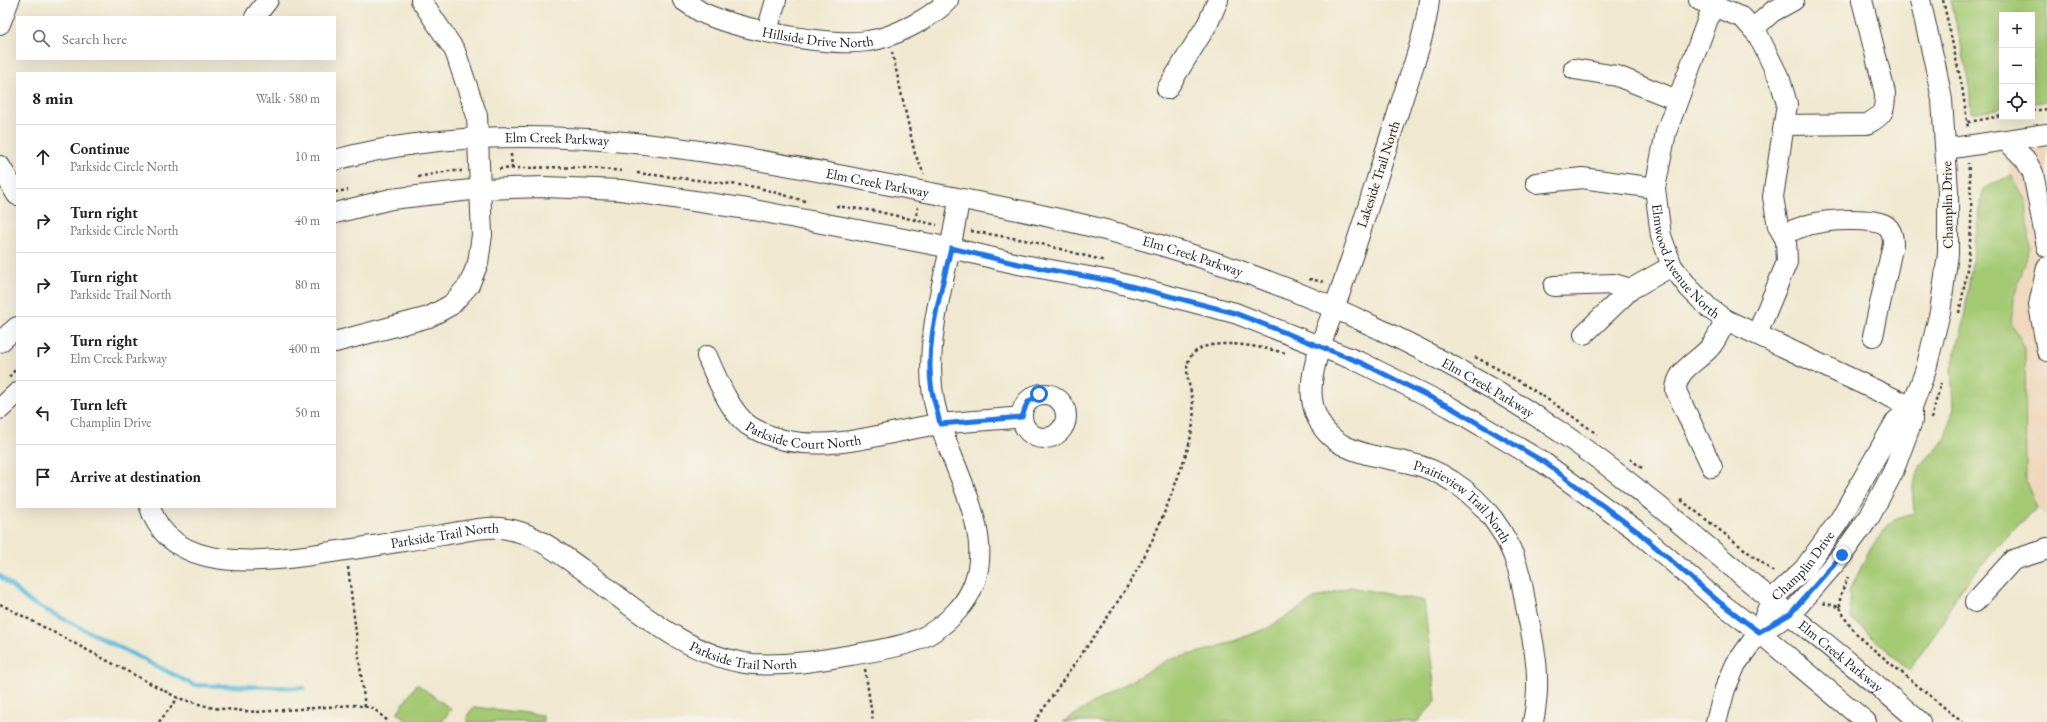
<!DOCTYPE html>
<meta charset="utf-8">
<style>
:root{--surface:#fff;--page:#f6f6f6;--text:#202124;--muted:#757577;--line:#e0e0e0}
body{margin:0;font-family:"EB Garamond",serif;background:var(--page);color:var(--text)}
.controls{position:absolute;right:12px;top:12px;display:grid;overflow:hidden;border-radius:0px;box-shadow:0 4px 16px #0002}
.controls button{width:36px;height:36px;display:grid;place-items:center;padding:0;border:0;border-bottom:1px solid var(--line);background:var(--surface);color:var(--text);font:20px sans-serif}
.stop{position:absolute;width:12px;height:12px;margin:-9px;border:3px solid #1a73e8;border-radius:50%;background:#fff}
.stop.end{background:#1a73e8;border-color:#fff;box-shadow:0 1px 4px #0008}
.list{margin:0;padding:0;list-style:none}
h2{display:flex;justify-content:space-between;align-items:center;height:52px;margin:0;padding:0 16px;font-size:17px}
h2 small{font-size:13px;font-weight:400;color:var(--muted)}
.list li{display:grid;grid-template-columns:26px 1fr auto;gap:12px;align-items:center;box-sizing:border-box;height:64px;padding:0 16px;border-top:1px solid var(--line)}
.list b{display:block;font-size:15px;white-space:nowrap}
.list p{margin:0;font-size:13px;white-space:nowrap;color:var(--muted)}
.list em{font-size:13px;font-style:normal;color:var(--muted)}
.icon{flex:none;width:22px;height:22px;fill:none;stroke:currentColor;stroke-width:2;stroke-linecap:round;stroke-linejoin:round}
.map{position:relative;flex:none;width:2047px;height:722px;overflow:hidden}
.search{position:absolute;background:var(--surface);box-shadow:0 4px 16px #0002;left:16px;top:16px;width:320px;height:44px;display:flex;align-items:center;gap:10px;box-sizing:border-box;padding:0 14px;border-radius:0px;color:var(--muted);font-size:15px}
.panel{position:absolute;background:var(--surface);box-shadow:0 4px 16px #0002;left:16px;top:72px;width:320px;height:436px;border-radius:0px}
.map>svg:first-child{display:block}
.built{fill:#eed7bb}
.green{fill:#a4c973;stroke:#607248}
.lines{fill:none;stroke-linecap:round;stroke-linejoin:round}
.stream{stroke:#5ebedc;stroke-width:4.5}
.minor-casing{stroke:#3c3b37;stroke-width:22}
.path{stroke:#3c3b37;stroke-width:2.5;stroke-dasharray:3 3;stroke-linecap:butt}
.minor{stroke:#fff;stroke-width:20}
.route{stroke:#1a73e8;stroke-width:5}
.labels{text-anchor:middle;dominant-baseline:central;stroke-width:3;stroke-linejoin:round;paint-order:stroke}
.street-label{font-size:14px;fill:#1c1c1c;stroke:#f7f3e8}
</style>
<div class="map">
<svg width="2047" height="722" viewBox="0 0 2047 722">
<rect width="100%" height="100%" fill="#f7f3e8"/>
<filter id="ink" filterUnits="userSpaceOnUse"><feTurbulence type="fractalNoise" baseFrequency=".025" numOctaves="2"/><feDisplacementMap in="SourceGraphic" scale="8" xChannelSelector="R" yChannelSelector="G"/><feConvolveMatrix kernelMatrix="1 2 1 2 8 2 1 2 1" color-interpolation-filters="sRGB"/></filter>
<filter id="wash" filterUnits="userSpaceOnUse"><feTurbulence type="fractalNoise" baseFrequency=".012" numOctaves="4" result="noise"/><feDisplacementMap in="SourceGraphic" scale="16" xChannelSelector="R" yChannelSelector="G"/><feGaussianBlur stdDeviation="0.9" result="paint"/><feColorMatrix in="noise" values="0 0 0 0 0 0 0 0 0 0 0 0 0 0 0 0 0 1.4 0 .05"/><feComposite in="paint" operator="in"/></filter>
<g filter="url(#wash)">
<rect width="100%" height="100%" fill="#f0e8d0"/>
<path class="built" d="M2047 147V516L2037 508 2026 482 2025 348 2011 322 2015 293 2030 247 2026 202 2011 175 2007 154Z"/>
<path class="green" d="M1951 0H2047V101L2032 104V15H2002V108L1971 113 1969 81Z
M2011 175 2026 202 2030 247 2015 293 2011 322 2025 348 2026 482 2037 508 2013 530 1959 591 1938 630 1909 670 1851 618 1849 592 1871 547 1892 521 1914 513 1912 488 1921 465 1946 438 1953 406 1951 369 1962 330 1983 189Z
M1350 587 1424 601 1436 701 1417 722H1063L1118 688 1168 660 1215 648 1268 628 1316 598Z
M417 684 451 709 442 722H410L397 713Z
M474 707 543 715V722H468V714Z"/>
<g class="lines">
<path class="stream" d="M0 576 30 602 194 685 304 688"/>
</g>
</g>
<g filter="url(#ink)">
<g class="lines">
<defs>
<g id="minor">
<path id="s1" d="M683 0C689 4 695 8 701 12 736 29 829 47 868 41 892 38 932 18 948 0"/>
<path id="s2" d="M1429 0C1425 39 1408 79 1397 116 1378 174 1361 232 1341 289 1331 321 1305 371 1313 405 1324 453 1370 454 1409 463 1423 466 1440 473 1452 481 1484 501 1508 534 1518 569 1522 581 1524 595 1526 607 1535 649 1542 679 1533 722"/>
<path d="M1699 0 1743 18 1758 35 1780 80 1787 104 1773 197 1778 226 1786 240 1787 262 1757 334"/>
<path id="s3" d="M1715 0 1666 132 1655 188 1661 236 1672 266 1689 288 1710 309 1726 320 1912 407"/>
<path d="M255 17 268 0"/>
<path d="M0 24 9 0"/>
<path d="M1753 29 1772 12 1794 0"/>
<path d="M767 31 776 0"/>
<path d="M1574 69 1617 76 1677 100"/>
<path d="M1167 89 1208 23 1218 0"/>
<path d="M1785 125 1867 124C1884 115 1885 111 1885 93L1862 0"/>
<path d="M2006 140 2025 159 2033 173 2047 247"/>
<path d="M1946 149 2047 134"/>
<path id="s4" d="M335 160C497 116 677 143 838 175 953 198 1069 216 1180 251 1314 292 1451 357 1566 436 1629 479 1686 529 1744 577 1803 626 1863 672 1920 722"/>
<path d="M0 166 17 195"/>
<path d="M1536 183 1582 178 1655 188"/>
<path d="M335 213 391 199 480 189 544 187 621 190 754 210 951 248 1018 264 1111 281 1235 313 1362 363 1450 407 1544 463 1637 531 1718 601 1759 632 1866 722"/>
<path d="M1783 234C1792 231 1802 226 1812 224 1828 220 1870 217 1885 225 1891 229 1893 237 1893 244L1873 336"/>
<path d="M2047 267 2039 305 2047 351"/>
<path d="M1554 286 1614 284 1631 289"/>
<path d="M1584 334 1631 289 1672 266"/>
<path d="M0 342 17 327"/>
<path d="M335 342 429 317 451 305 469 285 478 263 482 235 477 116 455 51 421 0"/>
<path id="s5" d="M707 356C716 377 731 415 751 427 811 462 878 432 940 424 967 421 995 420 1022 417"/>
<circle cx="1044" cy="416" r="22"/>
<path d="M0 409 17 393"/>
<path d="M1712 467 1676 391C1676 368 1699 362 1712 345 1717 338 1721 329 1726 320"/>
<path id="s6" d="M150 507C172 577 270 561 325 553 364 548 403 541 442 535 463 532 486 525 507 529 535 533 560 554 582 569 632 606 688 658 753 664 786 666 818 661 851 655 895 647 926 646 957 611 1017 545 938 459 932 387 926 324 951 262 959 199"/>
<path d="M1975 602 2013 560 2045 550 2047 548"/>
<path d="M1759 632 1790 615 1842 555 1870 516 1893 472 1912 421V407L1926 369 1940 312 1948 254V191L1942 100 1936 69 1920 0"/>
<path id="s7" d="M1716 722 1725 689 1736 664 1759 632 1771 600 1804 569 1839 521 1896 421 1912 407"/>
</g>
</defs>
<use href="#minor" class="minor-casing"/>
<path class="path" d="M1943 0 1962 86 1968 128
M892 52 915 154 924 174
M2032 111 2047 109
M1968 122 2002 116
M511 154 512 169
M499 169C541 167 581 166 622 171
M637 173 756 187 805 201
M418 177 449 171H462
M335 192 348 190
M836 206 875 211 937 225
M915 221 918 207
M971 231 1030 241 1105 261
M1309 279 1325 282
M1959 313C1970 263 1975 213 1968 163
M1475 357C1519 379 1557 405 1597 434
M9 377 17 368
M1931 419 1941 383
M1630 459 1642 468
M1681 500 1775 573
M348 567 365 707
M1823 603 1840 607 1847 622 1862 640 1962 722
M0 604 178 698 213 708 257 712 355 705 373 708 389 722
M1840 607V596L1848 577
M865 669 873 722
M159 722 178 698
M1035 722C1065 675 1101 630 1130 582 1154 542 1171 498 1186 454 1191 439 1195 419 1193 404 1192 388 1179 365 1195 352 1213 336 1264 348 1286 353"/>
<use href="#minor" class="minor"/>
</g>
</g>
<g class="lines" filter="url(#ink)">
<path class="route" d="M1039 394 1027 403 1022 417 940 424C938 413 934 402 932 391 924 344 941 294 951 248L1018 264 1111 281 1235 313 1362 363 1450 407 1544 462 1637 531 1718 601 1759 632 1790 614 1842 555"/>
</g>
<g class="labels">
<g class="street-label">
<text stroke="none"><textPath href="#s1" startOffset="142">Hillside Drive North</textPath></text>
<text stroke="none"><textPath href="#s4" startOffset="224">Elm Creek Parkway</textPath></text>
<text transform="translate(1378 174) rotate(-72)">Lakeside Trail North</text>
<text stroke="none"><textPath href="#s4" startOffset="548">Elm Creek Parkway</textPath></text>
<text transform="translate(1947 205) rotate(-91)">Champlin Drive</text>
<text stroke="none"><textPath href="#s4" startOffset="872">Elm Creek Parkway</textPath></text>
<text stroke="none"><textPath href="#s3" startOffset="280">Elmwood Avenue North</textPath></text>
<text stroke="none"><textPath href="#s4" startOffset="1196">Elm Creek Parkway</textPath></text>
<text stroke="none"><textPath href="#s5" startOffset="139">Parkside Court North</textPath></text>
<text stroke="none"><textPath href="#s2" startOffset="611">Prairieview Trail North</textPath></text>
<text stroke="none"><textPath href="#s6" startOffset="319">Parkside Trail North</textPath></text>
<text stroke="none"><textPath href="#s7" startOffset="182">Champlin Drive</textPath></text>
<text stroke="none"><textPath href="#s6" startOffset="655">Parkside Trail North</textPath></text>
<text stroke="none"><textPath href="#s4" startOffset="1640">Elm Creek Parkway</textPath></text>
</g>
</g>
</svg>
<div class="controls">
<button>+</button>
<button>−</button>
<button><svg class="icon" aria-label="locate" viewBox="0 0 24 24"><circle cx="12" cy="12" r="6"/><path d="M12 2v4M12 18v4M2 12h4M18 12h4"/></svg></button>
</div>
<div class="stop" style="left:1039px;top:394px"></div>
<div class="stop end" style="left:1842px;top:555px"></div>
<div class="search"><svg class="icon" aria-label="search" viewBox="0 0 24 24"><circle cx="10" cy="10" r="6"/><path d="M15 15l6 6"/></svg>Search here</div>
<section class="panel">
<h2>8 min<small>Walk · 580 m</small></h2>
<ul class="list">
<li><svg class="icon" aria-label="ahead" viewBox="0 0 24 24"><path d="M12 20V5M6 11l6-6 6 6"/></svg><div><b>Continue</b><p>Parkside Circle North</p></div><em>10 m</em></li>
<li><svg class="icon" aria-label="right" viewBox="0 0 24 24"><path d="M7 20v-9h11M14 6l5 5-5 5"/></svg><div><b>Turn right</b><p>Parkside Circle North</p></div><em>40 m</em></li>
<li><svg class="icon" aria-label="right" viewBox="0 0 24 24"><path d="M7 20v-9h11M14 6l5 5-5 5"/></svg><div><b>Turn right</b><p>Parkside Trail North</p></div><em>80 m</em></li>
<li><svg class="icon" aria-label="right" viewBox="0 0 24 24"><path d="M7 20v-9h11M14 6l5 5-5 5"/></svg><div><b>Turn right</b><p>Elm Creek Parkway</p></div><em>400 m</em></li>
<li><svg class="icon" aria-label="left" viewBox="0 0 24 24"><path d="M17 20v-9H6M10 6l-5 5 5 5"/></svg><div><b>Turn left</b><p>Champlin Drive</p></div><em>50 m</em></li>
<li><svg class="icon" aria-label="arrive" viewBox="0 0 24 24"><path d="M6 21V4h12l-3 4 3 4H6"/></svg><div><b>Arrive at destination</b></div></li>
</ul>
</section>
</div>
